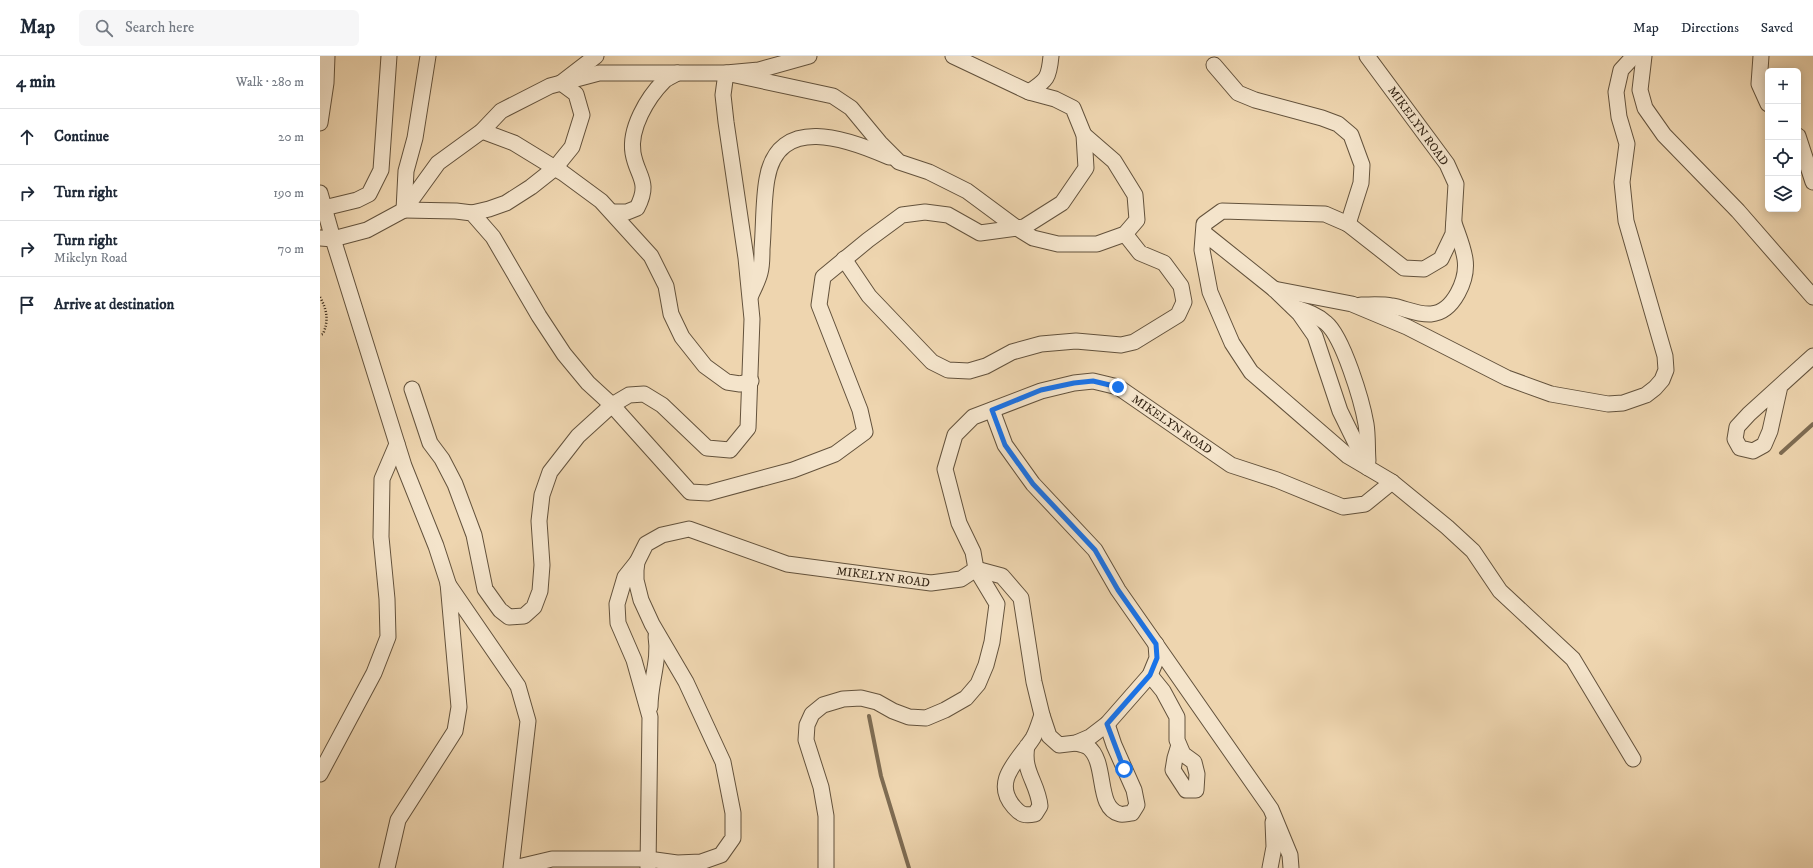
<!DOCTYPE html>
<meta charset="utf-8">
<style>
:root{--surface:#fff;--page:#f6f6f7;--text:#1f2937;--muted:#747a83;--line:#e0e1e3}
body{margin:0;font-family:"IM FELL DW Pica",serif;background:var(--page);color:var(--text)}
.controls{position:absolute;right:12px;top:12px;display:grid;overflow:hidden;border-radius:6px;box-shadow:0 2px 10px #0003}
.controls button{width:36px;height:36px;display:grid;place-items:center;padding:0;border:0;border-bottom:1px solid var(--line);background:var(--surface);color:var(--text);font:20px sans-serif}
.stop{position:absolute;width:12px;height:12px;margin:-9px;border:3px solid #1a73e8;border-radius:50%;background:#fff}
.stop.end{background:#1a73e8;border-color:#fff;box-shadow:0 1px 4px #0008}
.list{margin:0;padding:0;list-style:none}
h2{display:flex;justify-content:space-between;align-items:center;height:52px;margin:0;padding:0 16px;font-size:17px}
h2 small{font-size:13px;font-weight:400;color:var(--muted)}
.list li{display:grid;grid-template-columns:26px 1fr auto;gap:12px;align-items:center;box-sizing:border-box;height:56px;padding:0 16px;border-top:1px solid var(--line)}
.list b{display:block;font-size:15px;white-space:nowrap}
.list p{margin:0;font-size:13px;white-space:nowrap;color:var(--muted)}
.list em{font-size:13px;font-style:normal;color:var(--muted)}
.icon{flex:none;width:22px;height:22px;fill:none;stroke:currentColor;stroke-width:2;stroke-linecap:round;stroke-linejoin:round}
.map{position:relative;flex:none;width:1493px;height:812px;overflow:hidden}
header{display:flex;align-items:center;gap:24px;box-sizing:border-box;height:56px;padding:0 20px;background:var(--surface);border-bottom:1px solid var(--line)}
header strong{font-size:19px}
nav{display:flex;gap:22px;margin-inline-start:auto;font-size:14px}
.search{width:280px;height:36px;background:var(--page);display:flex;align-items:center;gap:10px;box-sizing:border-box;padding:0 14px;border-radius:6px;color:var(--muted);font-size:15px}
main{display:flex}
aside{flex:1;background:var(--surface)}
.map>svg:first-child{display:block}
.lines{fill:none;stroke-linecap:round;stroke-linejoin:round}
.stream{stroke:#7e6c53;stroke-width:4}
.minor-casing{stroke:#63523c;stroke-width:17}
.path{stroke:#352616;stroke-width:2.5;stroke-dasharray:1 2;stroke-linecap:butt}
.minor{stroke:#f4e4cb;stroke-width:15}
.route{stroke:#1a73e8;stroke-width:5}
.labels{text-anchor:middle;dominant-baseline:central;stroke-width:3.5;stroke-linejoin:round;paint-order:stroke}
.street-label{font-size:12px;fill:#352616;stroke:#f4e4cb}
</style>
<header>
<strong>Map</strong>
<div class="search"><svg class="icon" aria-label="search" viewBox="0 0 24 24"><circle cx="10" cy="10" r="6"/><path d="M15 15l6 6"/></svg>Search here</div>
<nav><a>Map</a><a>Directions</a><a>Saved</a></nav>
</header>
<main>
<aside>
<h2>4 min<small>Walk · 280 m</small></h2>
<ul class="list">
<li><svg class="icon" aria-label="ahead" viewBox="0 0 24 24"><path d="M12 20V5M6 11l6-6 6 6"/></svg><div><b>Continue</b></div><em>20 m</em></li>
<li><svg class="icon" aria-label="right" viewBox="0 0 24 24"><path d="M7 20v-9h11M14 6l5 5-5 5"/></svg><div><b>Turn right</b></div><em>190 m</em></li>
<li><svg class="icon" aria-label="right" viewBox="0 0 24 24"><path d="M7 20v-9h11M14 6l5 5-5 5"/></svg><div><b>Turn right</b><p>Mikelyn Road</p></div><em>70 m</em></li>
<li><svg class="icon" aria-label="arrive" viewBox="0 0 24 24"><path d="M6 21V4h12l-3 4 3 4H6"/></svg><div><b>Arrive at destination</b></div></li>
</ul>
</aside>
<div class="map">
<svg width="1493" height="812" viewBox="0 0 1493 812">
<rect width="100%" height="100%" fill="#eed5af"/>
<filter id="stains"><feTurbulence type="fractalNoise" baseFrequency=".005" numOctaves="4"/><feColorMatrix values="0 0 0 0 .2 0 0 0 0 .09 0 0 0 0 .02 0 0 0 .5 -.17"/></filter>
<radialGradient id="worn" r=".72"><stop offset=".6" stop-color="#630" stop-opacity="0"/><stop offset="1" stop-color="#630" stop-opacity=".3"/></radialGradient>
<g class="lines">
<path class="stream" d="M1461 397 1493 368
M549 660 561 720 589 812"/>
<defs>
<g id="minor">
<path d="M1324 0 1320 34 1325 52 1344 79 1418 155 1493 241"/>
<path d="M1441 0 1439 28 1448 48"/>
<path d="M894 9 918 37 935 44 1002 62 1018 68 1031 79 1042 109 1041 127 1028 168"/>
<path d="M709 36C727 24 729 22 731 0"/>
<path d="M0 67 6 27 7 0"/>
<path d="M162 75 194 87 243 117 281 145 331 200 346 230 351 258 362 281 385 310 407 326 420 328 431 325"/>
<path d="M1478 80 1493 126"/>
<path d="M0 137 13 183 0 182"/>
<path d="M4 152 37 144 49 138 61 114 69 0"/>
<path d="M84 154 136 155 152 157 173 181 219 260 244 298 268 327 292 349 370 436 388 437 473 414 515 398 545 376 540 354 499 249 503 221 548 184 582 159 605 156 628 159 660 177 704 171 742 147 766 112 764 79 753 52 735 43 709 36 633 0"/>
<path d="M84 154 86 115 95 82 108 0"/>
<path d="M292 156H307L317 152C331 125 317 121 313 97 309 73 327 42 344 25 347 22 353 20 357 17"/>
<path d="M152 157 169 153 186 147 211 131 235 112 252 91 262 59 256 38 241 27 276 0"/>
<path d="M884 177 954 233 979 257 995 280 1020 355 1048 412"/>
<path d="M524 203 549 240 612 306 628 314 649 315 666 310 692 296 721 288 756 285 801 289 814 286 858 259 864 246 861 230 844 207 820 197 805 178"/>
<path d="M954 233 1032 248 1087 271 1187 322 1231 338 1288 348 1303 347 1326 339 1335 332 1342 324 1346 314 1345 300 1306 165 1302 126 1307 88 1299 61 1296 36 1301 14 1314 0"/>
<path d="M431 239C434 232 438 225 440 217 442 210 442 200 442 193 444 170 443 145 447 123 458 57 528 83 569 101"/>
<path d="M1041 249C1051 249 1062 248 1072 250 1084 252 1098 259 1111 258 1134 256 1148 223 1145 203 1143 190 1138 179 1134 167"/>
<path d="M973 251C985 255 996 258 1006 267 1023 281 1042 345 1046 368 1048 380 1047 393 1048 405"/>
<path d="M1460 330 1450 375 1444 389 1433 395 1420 392 1415 383 1417 371 1429 358 1493 300"/>
<path d="M92 333 110 387 122 403 135 428 154 479 165 533 180 554 189 561 204 560 214 551 220 535 222 509 219 465 222 439 230 416 258 380 292 349 309 339 324 338 342 349 387 392 410 394 428 372 432 263 426 202 406 66 403 39 406 17 513 40 531 52 560 87 579 106 609 116 647 135 697 172 713 182 738 188H777L805 178 817 164 815 139 794 105 764 79"/>
<path d="M672 354 685 389 713 428 775 494 798 534 951 753 970 799 971 812"/>
<path d="M1072 426 1127 471 1153 495 1180 535 1253 603 1313 703"/>
<path d="M317 506 305 521 297 548 298 567 314 604 330 661 328 812"/>
<path d="M656 513 682 520 701 542 714 626 722 659 729 680 739 689 756 687 770 681 787 668 830 619 837 602 836 588"/>
<path d="M128 528 198 630 208 665 191 812"/>
<path d="M830 619 843 635 857 661V684L863 698 874 706 877 718 876 734H866L853 714 855 702 859 689"/>
<path d="M330 651C330 626 340 604 336 580"/>
<path d="M756 687C760 688 765 689 768 691 788 706 775 752 800 758 803 759 809 757 812 757L817 749 814 734 794 689 787 668"/>
<path d="M707 690C702 715 718 727 720 750L715 758C705 760 701 759 694 751 671 725 699 704 713 682 717 675 719 667 722 659"/>
<path d="M0 718 54 617 68 581 67 543 61 481 62 423 77 388"/>
<path d="M67 812 78 764 135 675 139 651 128 527 116 490 84 410 13 183 47 174 84 154 118 107 162 75 181 55 230 30 279 17H406L439 14 489 0"/>
<path id="s1" d="M194 812 232 803H328L357 807 381 806 401 799 413 782V757L403 706 366 626 332 568 321 544 316 524V514L317 506 326 488 342 479 369 473 467 508 611 527 641 523 656 513 653 496 639 467 625 413 635 379 653 361 721 335 754 327 773 325 798 331 911 409 957 424 1023 451 1045 448 1072 426 1028 400 931 316 912 287 890 236 882 194 884 168 902 155 1005 158 1028 168 1084 212 1104 213 1121 203 1133 178 1136 128 1127 108 1047 0"/>
<path d="M506 812V760L501 731 486 684 487 669 492 658 503 649 523 643 541 642 557 646 573 655 589 661 606 662 625 654 646 642 658 628 666 609 672 586 677 548 656 513"/>
<path d="M950 812 954 791 953 766"/>
</g>
</defs>
<use href="#minor" class="minor-casing"/>
<path class="path" d="M0 241C7 254 9 264 3 278L0 279"/>
<use href="#minor" class="minor"/>
</g>
<g class="lines">
<path class="route" d="M798 331 773 325 754 327 721 334 672 354 685 389 713 428 775 494 798 534 836 588 837 602 830 619 787 668 804 713"/>
</g>
<g class="labels">
<g class="street-label">
<text transform="translate(1098 70) rotate(54)">MIKELYN ROAD</text>
<text stroke="none"><textPath href="#s1" startOffset="1275">MIKELYN ROAD</textPath></text>
<text stroke="none"><textPath href="#s1" startOffset="795">MIKELYN ROAD</textPath></text>
</g>
</g>
<rect width="100%" height="100%" filter="url(#stains)"/>
<rect width="100%" height="100%" fill="url(#worn)"/>
</svg>
<div class="controls">
<button>+</button>
<button>−</button>
<button><svg class="icon" aria-label="locate" viewBox="0 0 24 24"><circle cx="12" cy="12" r="6"/><path d="M12 2v4M12 18v4M2 12h4M18 12h4"/></svg></button>
<button><svg class="icon" aria-label="layers" viewBox="0 0 24 24"><path d="M12 4l9 5-9 5-9-5zM3 14l9 5 9-5"/></svg></button>
</div>
<div class="stop" style="left:804px;top:713px"></div>
<div class="stop end" style="left:798px;top:331px"></div>
</div>
</main>
